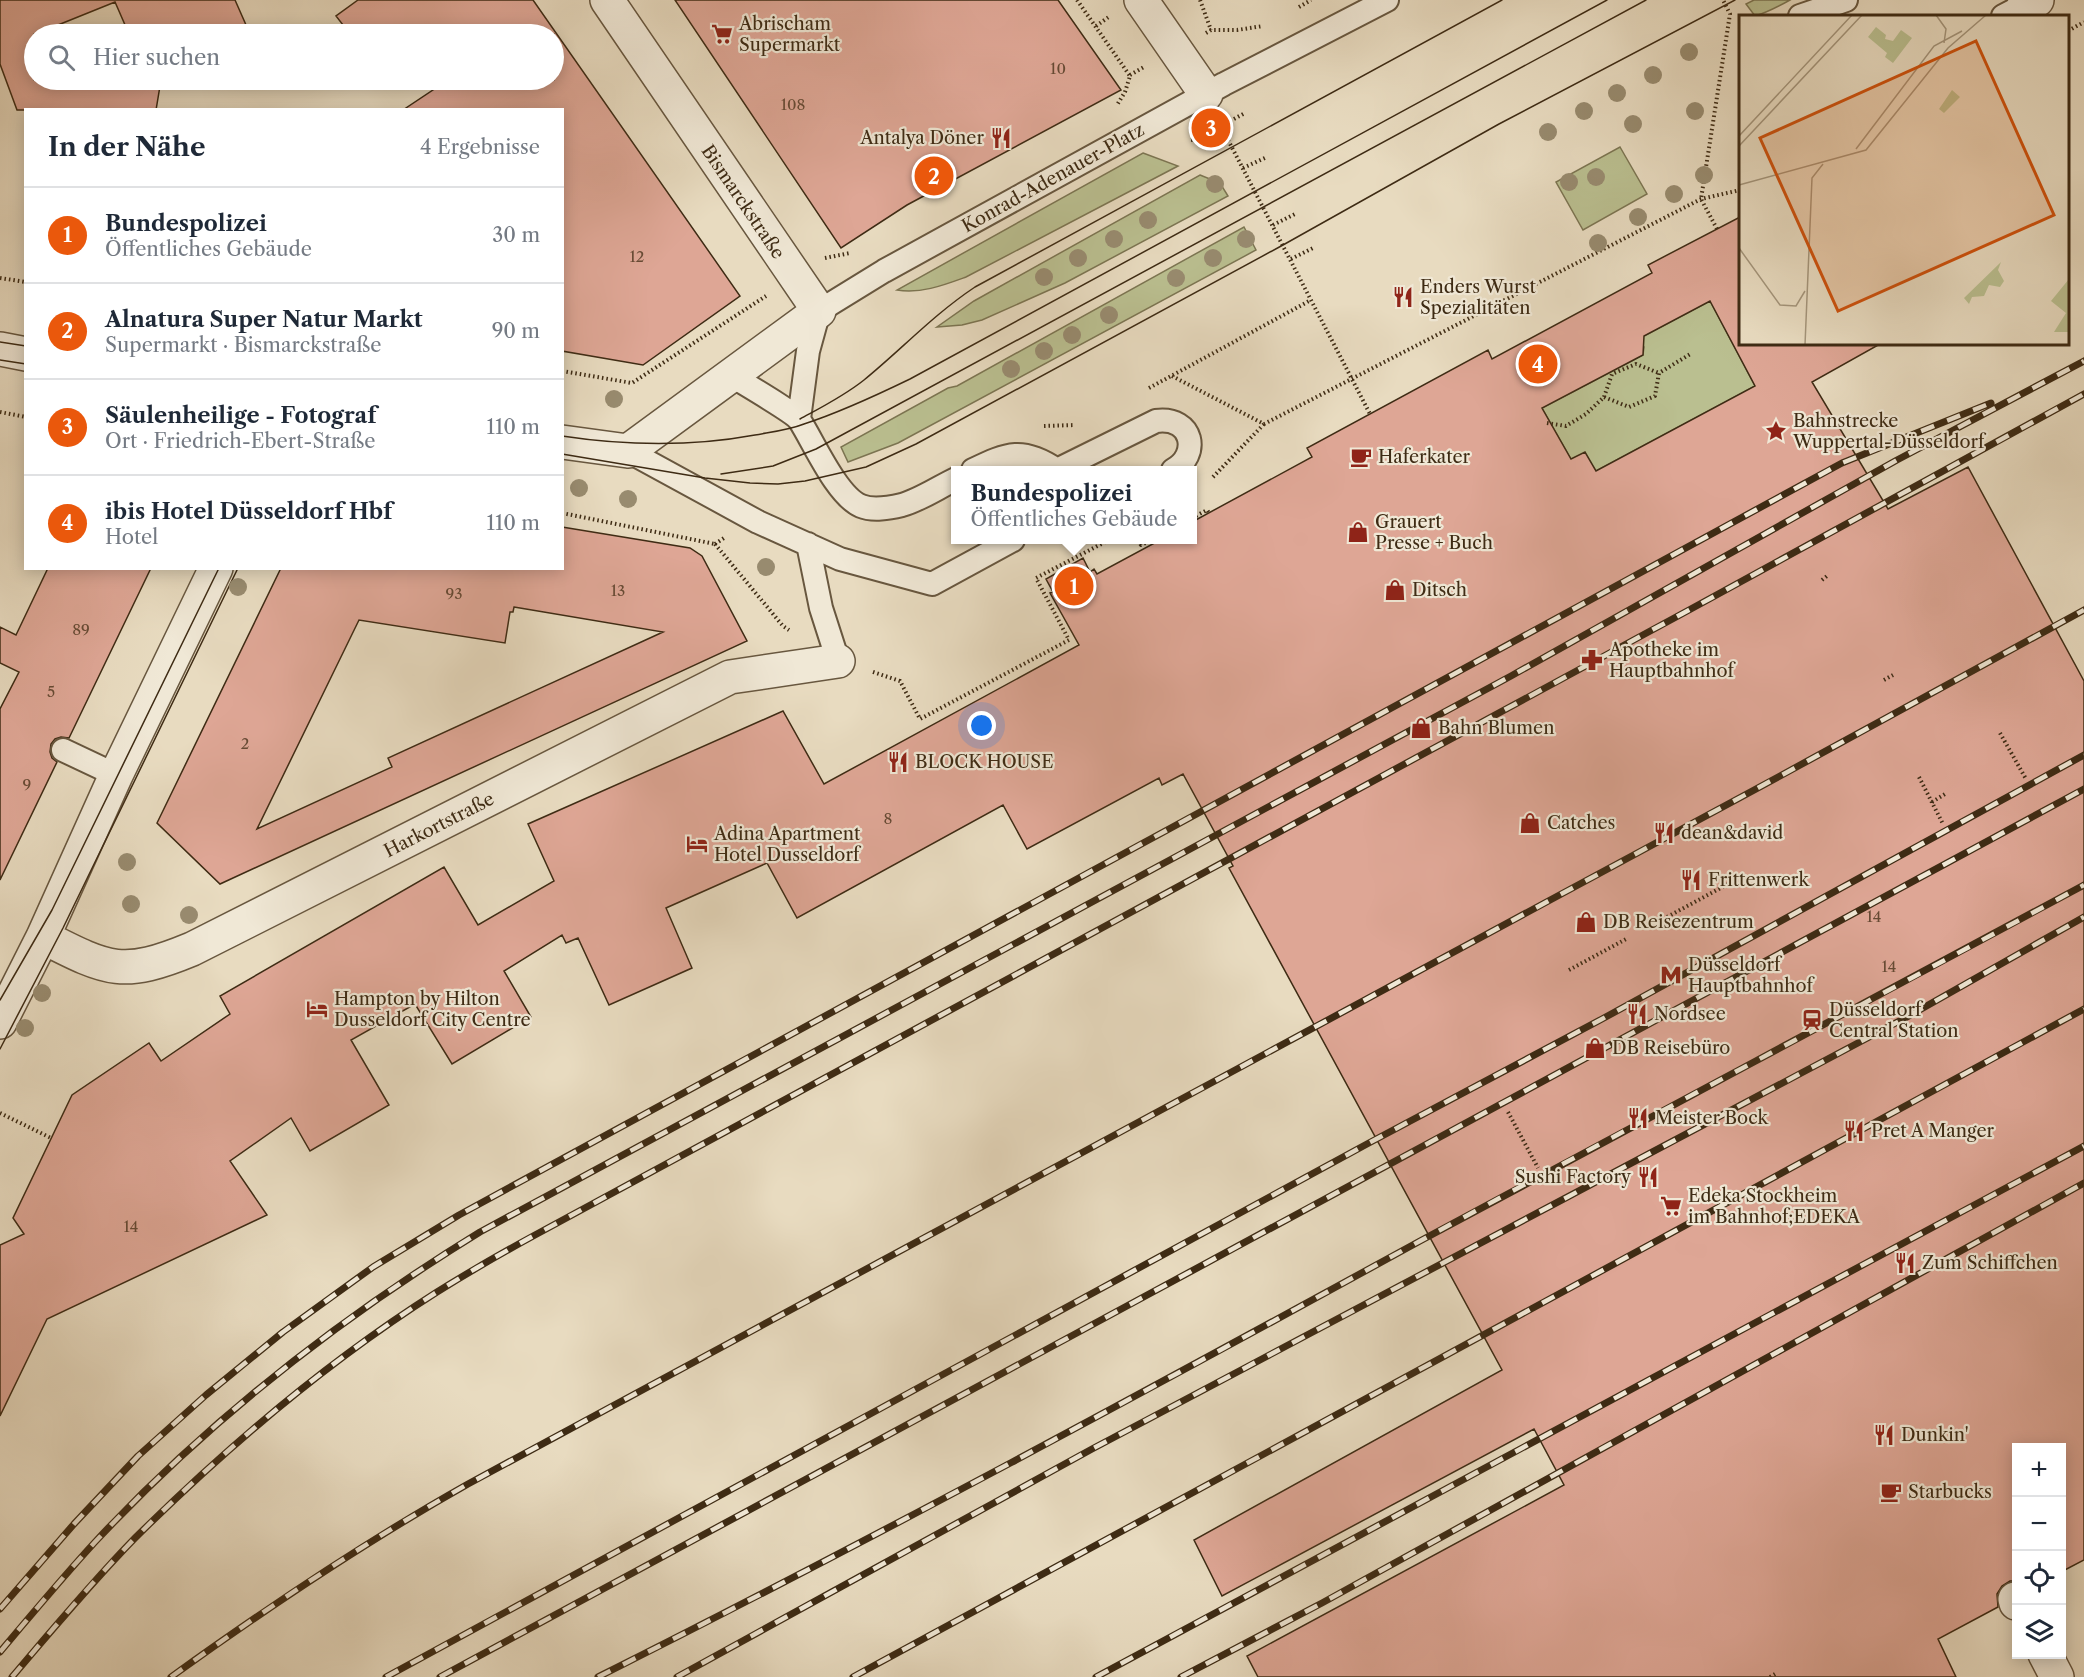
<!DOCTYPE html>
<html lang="de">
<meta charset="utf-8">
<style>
:root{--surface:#fff;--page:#f2f2f3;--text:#1f2937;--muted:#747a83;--line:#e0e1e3;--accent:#ea580c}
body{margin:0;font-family:"Libre Caslon Text",serif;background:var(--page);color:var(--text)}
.controls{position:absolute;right:18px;bottom:18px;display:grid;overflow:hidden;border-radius:0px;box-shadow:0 3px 15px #0003}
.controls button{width:54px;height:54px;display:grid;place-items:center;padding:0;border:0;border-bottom:2px solid var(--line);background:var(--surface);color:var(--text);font:30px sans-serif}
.you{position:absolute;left:982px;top:726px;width:21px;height:21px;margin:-15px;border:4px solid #fff;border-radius:50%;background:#1a73e8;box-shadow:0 0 0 9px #1a73e833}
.badge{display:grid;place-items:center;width:39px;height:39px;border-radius:50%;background:var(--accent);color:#fff;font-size:20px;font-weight:700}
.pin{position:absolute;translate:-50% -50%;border:3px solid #fff;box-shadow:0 2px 6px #0006}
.popup{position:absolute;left:951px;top:466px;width:246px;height:78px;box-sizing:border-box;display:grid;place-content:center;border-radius:0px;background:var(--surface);filter:drop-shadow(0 2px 4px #0005);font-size:20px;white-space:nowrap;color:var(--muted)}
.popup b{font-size:22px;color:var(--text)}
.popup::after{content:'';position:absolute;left:50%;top:100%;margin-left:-12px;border:12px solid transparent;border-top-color:var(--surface)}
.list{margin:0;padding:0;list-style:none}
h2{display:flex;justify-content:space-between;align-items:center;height:78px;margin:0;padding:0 24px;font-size:26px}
h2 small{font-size:20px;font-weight:400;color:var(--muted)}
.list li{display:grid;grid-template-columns:39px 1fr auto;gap:18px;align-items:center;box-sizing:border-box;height:96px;padding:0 24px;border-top:2px solid var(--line)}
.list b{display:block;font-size:22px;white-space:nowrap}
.list p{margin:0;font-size:20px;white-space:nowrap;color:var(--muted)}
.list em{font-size:20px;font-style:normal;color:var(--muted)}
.icon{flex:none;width:33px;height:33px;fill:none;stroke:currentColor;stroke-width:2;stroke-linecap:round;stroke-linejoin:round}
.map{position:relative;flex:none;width:2084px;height:1677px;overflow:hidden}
.search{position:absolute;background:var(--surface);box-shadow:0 3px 15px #0003;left:24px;top:24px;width:540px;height:66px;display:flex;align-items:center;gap:15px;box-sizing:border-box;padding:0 21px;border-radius:33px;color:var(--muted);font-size:22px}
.panel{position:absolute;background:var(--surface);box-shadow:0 3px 15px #0003;left:24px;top:108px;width:540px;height:462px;border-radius:0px}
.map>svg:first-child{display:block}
.green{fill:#babf90;stroke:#7c7552;stroke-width:1.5}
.building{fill:#dea695;stroke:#3e2b14;stroke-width:1.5;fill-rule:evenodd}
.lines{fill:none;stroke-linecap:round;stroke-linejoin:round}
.lane-casing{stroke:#68573f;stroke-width:26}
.street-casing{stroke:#68573f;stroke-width:36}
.path{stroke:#3e2b14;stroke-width:4;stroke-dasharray:1.5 3;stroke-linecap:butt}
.lane{stroke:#f0e8d6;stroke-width:22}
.street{stroke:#f0e8d6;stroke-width:33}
.tram{stroke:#3e2b14;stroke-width:1.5}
.rail-casing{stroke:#3e2b14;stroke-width:7}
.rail{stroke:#f0e8d6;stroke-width:4.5;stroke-dasharray:14;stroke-linecap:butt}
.tree{fill:#988b6f}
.labels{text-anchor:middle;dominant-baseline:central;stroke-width:4.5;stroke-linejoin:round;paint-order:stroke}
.number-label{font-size:15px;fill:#664a34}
.poi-label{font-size:18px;fill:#3e2b14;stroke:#f0e8d6;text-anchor:start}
.street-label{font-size:18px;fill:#3e2b14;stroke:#f0e8d6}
.inset-road{fill:none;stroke:#a4957b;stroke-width:1.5}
.view{fill:#ce520d;fill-opacity:0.15;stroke:#ce520d;stroke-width:3}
.inset-edge{fill:none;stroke:#3e2b14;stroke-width:3}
</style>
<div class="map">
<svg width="2084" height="1677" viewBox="0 0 2084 1677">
<rect width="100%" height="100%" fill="#e8dbc0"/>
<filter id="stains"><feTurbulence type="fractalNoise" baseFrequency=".00333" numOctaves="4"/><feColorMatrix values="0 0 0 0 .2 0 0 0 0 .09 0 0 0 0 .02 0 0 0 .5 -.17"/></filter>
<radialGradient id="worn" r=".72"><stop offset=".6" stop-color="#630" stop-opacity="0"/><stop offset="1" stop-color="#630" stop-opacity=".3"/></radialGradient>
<path class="green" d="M1754 0H1790C1781 5 1765 13 1755 16L1746 4Z
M1620 147 1647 194 1583 230 1556 182Z
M1143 153 1178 166 966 277C944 285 921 294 897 290Z
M1200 175 1220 183 1228 196 1065 283 982 320 962 325 937 327 974 301Z
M1244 227 1256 250 898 443 848 462 841 447 948 388 957 386Z
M1710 301 1755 386 1596 471 1571 459 1542 408 1643 355 1644 347 1638 339Z"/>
<path class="building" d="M0 0H235L250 34H129L115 2 58 25 61 34H34V80H161L156 110H17L0 64Z
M358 0H533L740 296 643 365 562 351V110H403L448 80H554V34H350L336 16Z
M675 0H1058L1121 90 907 205 841 248Z
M1740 217V344H1880L1812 382 1888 509 1968 467 2084 681V1560L2061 1572V1448H2016V1581H2010L2002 1586 1997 1594 1998 1607 1938 1639 1956 1677H1258L1247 1656 1564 1485 1534 1429 1222 1596 1194 1540 1502 1370 1229 868 1233 866 1183 774 1162 785 1159 778 1027 849 1003 805 797 918 767 863 666 908 692 968 609 1005 578 938 566 943 562 935 504 971 531 1017 452 1064 415 1004 351 1040 389 1105 310 1151 291 1118 230 1161 267 1215 47 1319 0 1416V1245L24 1234 13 1218 72 1095 149 1043 161 1061 230 1014 220 996 444 867 478 925 554 881 528 824 783 711 824 784 1079 645 1050 593 1053 592 1046 579 1083 558 1090 572 1094 569 1097 574 1160 540H1192V522L1312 457 1307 448 1488 350 1492 359 1652 273 1648 265ZM1710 301 1755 386 1596 471 1585 452 1571 459 1542 408 1643 355 1644 336Z
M562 527 690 548 702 556 747 641 220 884 157 823 281 568H562ZM514 607 663 632 388 758 392 767 257 829 359 620 505 643 510 612H513Z
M48 568H151L69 738 61 737 55 739 51 744 50 752 52 758 57 762 0 880V709L19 672 0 663V627L16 635Z"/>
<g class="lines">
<defs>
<path id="lane" d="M1800 16 1846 0
M2003 16 2024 5
M732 376C743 383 795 413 800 421 814 443 837 496 861 506 873 511 889 508 902 505 920 500 939 487 956 479
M799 419 808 351 819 311 884 271 1224 84 1387 0
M628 451 758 522 840 559 932 584 1013 540
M973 470C1008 453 1023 447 1057 470
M1057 470 1156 421C1194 416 1200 456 1173 470
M808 544 821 608 838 661
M63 750 116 775"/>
<path id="street" d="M1141 0 1206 94
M2024 5 2037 0
M0 349 26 354
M562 442 628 451 819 311 607 0
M43 937C108 970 122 978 192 949L730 677 838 661
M0 1022 43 937 116 775 216 568
M2015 1599 2016 1603
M2045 1654 2057 1677"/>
</defs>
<use href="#lane" class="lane-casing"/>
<use href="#street" class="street-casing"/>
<path class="path" d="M1077 0 1130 76 1125 92 1117 105
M1200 0 1211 30
M1299 7 1311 0
M1096 26 1110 16
M2068 31 2084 22
M1206 33 1211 30H1237L1263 26
M1130 75 1144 67
M1234 119 1245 113
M1226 136 1370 414
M1226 136 1228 122
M1191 140 1226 136
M1243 168 1267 157
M1273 225 1297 213
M1717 229 1701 199 1730 14 1723 0
M825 258 850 253
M1291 259 1315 247
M0 278 26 282
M562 371 632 383 766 296
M1172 376 1264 424 1701 199 1740 190
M1149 388 1311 300
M1604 397 1612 374 1636 364 1659 373
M0 412 26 417
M1547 423 1566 426 1586 414 1604 397 1629 407 1655 396 1659 373 1692 353
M1044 426 1075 425
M1213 477 1264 424
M562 513 715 544
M1192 518 1207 510 1209 513
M1138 540 1141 545 1152 540
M715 544 724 538
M715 544 783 626 789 630
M1822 580 1827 576
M873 672 900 681 920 719 1069 640 1036 578 1109 540
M1884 680 1893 675
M2000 733 2026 779
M1919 777 1943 824
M1932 802 1945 794
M1667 917 1728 884
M1569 970 1628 938
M1508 1112 1538 1168
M0 1113 51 1138
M1770 1677 1775 1674"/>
<use href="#lane" class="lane"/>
<use href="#street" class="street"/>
<path class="tram" d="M0 342 26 346
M0 360 26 364
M800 419C822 407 844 396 864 380 902 349 933 315 975 287L1502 0
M562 436C628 446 690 447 755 435 771 432 789 430 804 424 841 412 875 396 910 379L1607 0
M562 454 705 478 750 483 778 484 805 481 866 467 916 444 1283 245 1499 124 1735 0
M721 474 773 466 816 449 1646 0
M0 1000 52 910 219 568
M0 1049 63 928 238 568"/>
<defs>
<path id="rail" d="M0 1609 74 1524 138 1456 206 1395 283 1332 373 1267 459 1215 1842 463 1991 403
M0 1652C31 1615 62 1578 95 1542 208 1421 340 1318 480 1232L1511 676 1897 460 2084 361
M12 1677C52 1630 92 1582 135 1538 227 1447 328 1361 437 1292 469 1272 502 1253 535 1235L1689 610 2084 394
M171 1677C267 1608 365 1542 468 1484L1780 776 2084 610
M386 1677 1367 1144 1602 1019 2084 755
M440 1677 2084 789
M598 1677C875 1538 1148 1390 1420 1241 1641 1121 1863 1005 2084 885
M677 1677 1092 1449 1907 1017 2084 917
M853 1677 2084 1009
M1096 1677 2084 1146
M1181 1677 1322 1603 2084 1183"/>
</defs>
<use href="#rail" class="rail-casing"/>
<use href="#rail" class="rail"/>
</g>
<g class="tree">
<circle cx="1689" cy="52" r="9"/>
<circle cx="1653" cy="75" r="9"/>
<circle cx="1617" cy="93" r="9"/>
<circle cx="1584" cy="111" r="9"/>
<circle cx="1695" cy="111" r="9"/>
<circle cx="1633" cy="124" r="9"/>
<circle cx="1548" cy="132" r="9"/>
<circle cx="1704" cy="175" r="9"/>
<circle cx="1596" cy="177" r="9"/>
<circle cx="1569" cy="182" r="9"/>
<circle cx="1215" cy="184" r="9"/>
<circle cx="1674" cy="194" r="9"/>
<circle cx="1638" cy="217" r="9"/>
<circle cx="1148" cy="220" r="9"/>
<circle cx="1114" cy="239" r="9"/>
<circle cx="1246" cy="239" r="9"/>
<circle cx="1598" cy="243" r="9"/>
<circle cx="1078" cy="258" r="9"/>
<circle cx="1213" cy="258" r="9"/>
<circle cx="1044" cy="277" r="9"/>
<circle cx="1176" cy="278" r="9"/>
<circle cx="1109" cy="315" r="9"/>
<circle cx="1072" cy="335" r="9"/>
<circle cx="1044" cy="351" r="9"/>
<circle cx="1011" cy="369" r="9"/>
<circle cx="614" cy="399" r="9"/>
<circle cx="579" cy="488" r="9"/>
<circle cx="628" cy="499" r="9"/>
<circle cx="766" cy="567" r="9"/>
<circle cx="238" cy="587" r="9"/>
<circle cx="127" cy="862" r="9"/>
<circle cx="131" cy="904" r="9"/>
<circle cx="189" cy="915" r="9"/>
<circle cx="42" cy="993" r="9"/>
<circle cx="25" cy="1028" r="9"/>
</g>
<defs>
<symbol id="supermarket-bare" viewBox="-9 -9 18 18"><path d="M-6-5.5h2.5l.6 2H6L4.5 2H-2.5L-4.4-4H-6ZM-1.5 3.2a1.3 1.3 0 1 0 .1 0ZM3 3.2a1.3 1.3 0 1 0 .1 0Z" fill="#8f2418" stroke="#f0e8d6" stroke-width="2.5" paint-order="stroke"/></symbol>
<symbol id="restaurant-bare" viewBox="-9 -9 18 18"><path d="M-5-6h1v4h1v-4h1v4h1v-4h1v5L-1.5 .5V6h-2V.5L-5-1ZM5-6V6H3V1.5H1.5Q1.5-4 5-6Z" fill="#8f2418" stroke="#f0e8d6" stroke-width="2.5" paint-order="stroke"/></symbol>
<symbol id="sight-bare" viewBox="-9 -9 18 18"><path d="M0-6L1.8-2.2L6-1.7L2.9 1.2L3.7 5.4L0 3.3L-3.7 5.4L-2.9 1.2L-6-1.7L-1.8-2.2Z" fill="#8f2418" stroke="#f0e8d6" stroke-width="2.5" paint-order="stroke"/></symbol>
<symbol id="cafe-bare" viewBox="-9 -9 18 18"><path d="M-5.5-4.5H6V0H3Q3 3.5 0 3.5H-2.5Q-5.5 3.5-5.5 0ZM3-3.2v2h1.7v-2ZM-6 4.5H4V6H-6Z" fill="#8f2418" stroke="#f0e8d6" stroke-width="2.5" paint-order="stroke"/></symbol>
<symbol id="shop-bare" viewBox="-9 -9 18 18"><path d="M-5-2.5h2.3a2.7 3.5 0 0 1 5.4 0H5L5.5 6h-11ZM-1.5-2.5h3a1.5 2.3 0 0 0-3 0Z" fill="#8f2418" stroke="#f0e8d6" stroke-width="2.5" paint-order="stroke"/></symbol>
<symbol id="pharmacy-bare" viewBox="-9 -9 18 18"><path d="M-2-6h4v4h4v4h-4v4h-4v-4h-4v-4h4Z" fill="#8f2418" stroke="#f0e8d6" stroke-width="2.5" paint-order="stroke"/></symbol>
<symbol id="hotel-bare" viewBox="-9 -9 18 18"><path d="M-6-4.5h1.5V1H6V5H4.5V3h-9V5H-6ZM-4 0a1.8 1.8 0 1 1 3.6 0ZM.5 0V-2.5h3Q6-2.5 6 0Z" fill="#8f2418" stroke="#f0e8d6" stroke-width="2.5" paint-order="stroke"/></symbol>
<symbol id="metro-bare" viewBox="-9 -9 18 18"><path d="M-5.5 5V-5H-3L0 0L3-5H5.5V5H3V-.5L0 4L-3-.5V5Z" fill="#8f2418" stroke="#f0e8d6" stroke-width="2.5" paint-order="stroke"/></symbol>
<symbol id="station-bare" viewBox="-9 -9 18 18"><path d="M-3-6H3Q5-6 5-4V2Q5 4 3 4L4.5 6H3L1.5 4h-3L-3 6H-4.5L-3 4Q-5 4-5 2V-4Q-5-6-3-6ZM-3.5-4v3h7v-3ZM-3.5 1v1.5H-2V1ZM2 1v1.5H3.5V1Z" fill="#8f2418" stroke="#f0e8d6" stroke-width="2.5" paint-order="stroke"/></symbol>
</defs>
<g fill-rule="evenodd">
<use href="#supermarket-bare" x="707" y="19" width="30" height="30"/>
<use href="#restaurant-bare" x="986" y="123" width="30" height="30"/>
<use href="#restaurant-bare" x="1388" y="282" width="30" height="30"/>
<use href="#sight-bare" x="1761" y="416" width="30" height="30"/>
<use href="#cafe-bare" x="1346" y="442" width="30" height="30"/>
<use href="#shop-bare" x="1343" y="517" width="30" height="30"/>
<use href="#shop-bare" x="1380" y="575" width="30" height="30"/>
<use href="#pharmacy-bare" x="1577" y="645" width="30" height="30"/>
<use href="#shop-bare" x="1406" y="713" width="30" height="30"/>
<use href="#restaurant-bare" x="883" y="747" width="30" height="30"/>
<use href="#shop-bare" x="1515" y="808" width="30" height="30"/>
<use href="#restaurant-bare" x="1649" y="818" width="30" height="30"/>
<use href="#hotel-bare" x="682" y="829" width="30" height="30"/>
<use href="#restaurant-bare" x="1676" y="865" width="30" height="30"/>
<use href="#shop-bare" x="1571" y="907" width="30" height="30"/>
<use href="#metro-bare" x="1656" y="960" width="30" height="30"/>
<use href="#hotel-bare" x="302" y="994" width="30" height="30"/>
<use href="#restaurant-bare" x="1622" y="999" width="30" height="30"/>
<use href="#station-bare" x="1797" y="1005" width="30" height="30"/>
<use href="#shop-bare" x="1580" y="1033" width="30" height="30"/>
<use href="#restaurant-bare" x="1623" y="1103" width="30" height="30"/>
<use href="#restaurant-bare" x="1839" y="1116" width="30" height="30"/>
<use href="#restaurant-bare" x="1633" y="1162" width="30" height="30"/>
<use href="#supermarket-bare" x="1656" y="1191" width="30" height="30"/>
<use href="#restaurant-bare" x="1890" y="1248" width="30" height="30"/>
<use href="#restaurant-bare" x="1869" y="1420" width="30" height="30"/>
<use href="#cafe-bare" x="1876" y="1477" width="30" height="30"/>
</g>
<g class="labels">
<g class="number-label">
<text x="1058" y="68">10</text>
<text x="793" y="104">108</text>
<text x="637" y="256">12</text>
<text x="618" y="590">13</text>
<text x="454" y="593">93</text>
<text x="81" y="629">89</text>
<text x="51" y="691">5</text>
<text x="245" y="743">2</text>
<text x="27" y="784">9</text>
<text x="888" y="818">8</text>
<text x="1874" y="916">14</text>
<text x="1889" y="966">14</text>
<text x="131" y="1226">14</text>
</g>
<g class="poi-label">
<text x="739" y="24">Abrischam<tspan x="739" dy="21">Supermarkt</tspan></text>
<text x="984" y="138" text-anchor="end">Antalya Döner</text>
<text x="1420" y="287">Enders Wurst<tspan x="1420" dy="21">Spezialitäten</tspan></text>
<text x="1793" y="421">Bahnstrecke<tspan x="1793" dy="21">Wuppertal-Düsseldorf</tspan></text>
<text x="1378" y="457">Haferkater</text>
<text x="1375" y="522">Grauert<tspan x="1375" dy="21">Presse + Buch</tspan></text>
<text x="1412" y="590">Ditsch</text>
<text x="1609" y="650">Apotheke im<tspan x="1609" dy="21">Hauptbahnhof</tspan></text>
<text x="1438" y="728">Bahn Blumen</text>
<text x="915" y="762">BLOCK HOUSE</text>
<text x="1547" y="823">Catches</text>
<text x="1681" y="833">dean&amp;david</text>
<text x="714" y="834">Adina Apartment<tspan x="714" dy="21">Hotel Dusseldorf</tspan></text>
<text x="1708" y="880">Frittenwerk</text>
<text x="1603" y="922">DB Reisezentrum</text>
<text x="1688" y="965">Düsseldorf<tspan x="1688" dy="21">Hauptbahnhof</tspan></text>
<text x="334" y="999">Hampton by Hilton<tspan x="334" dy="21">Dusseldorf City Centre</tspan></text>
<text x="1829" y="1010">Düsseldorf<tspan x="1829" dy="21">Central Station</tspan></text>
<text x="1654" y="1014">Nordsee</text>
<text x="1612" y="1048">DB Reisebüro</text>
<text x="1655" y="1118">Meister Bock</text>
<text x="1871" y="1131">Pret A Manger</text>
<text x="1631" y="1177" text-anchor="end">Sushi Factory</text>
<text x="1688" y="1196">Edeka Stockheim<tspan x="1688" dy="21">im Bahnhof;EDEKA</tspan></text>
<text x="1922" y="1263">Zum Schiffchen</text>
<text x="1901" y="1435">Dunkin'</text>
<text x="1908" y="1492">Starbucks</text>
</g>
<g class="street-label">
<text transform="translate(1053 178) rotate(-29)">Konrad-Adenauer-Platz</text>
<text transform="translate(743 202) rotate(56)">Bismarckstraße</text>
<text transform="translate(439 825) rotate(-27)">Harkortstraße</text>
</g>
</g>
<g transform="translate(1739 15)">
<rect width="330" height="330" fill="#e8dbc0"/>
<path d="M137 12 147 20 146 24 154 26 162 15 173 23 154 48 146 42 148 38 129 22ZM213 75 221 82 205 98 200 94ZM262 247 259 255 265 266 261 272 250 270 245 281 233 282 230 289 225 283ZM330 264V317H315L327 298 312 286Z" fill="#babf90"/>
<path class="inset-road" d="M197 0 207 14 205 28M0 121 113 0M0 131 123 0M117 134 195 31 223 16M0 170 127 135 209 33 247 0M0 233 41 290 57 291 66 276M66 330 73 163 84 149"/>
<path class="view" d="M237 26 315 200 99 296 21 123Z"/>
<rect width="330" height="330" class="inset-edge"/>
</g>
<rect width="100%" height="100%" filter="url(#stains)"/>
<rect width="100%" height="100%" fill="url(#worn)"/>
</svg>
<div class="controls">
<button>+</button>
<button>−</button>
<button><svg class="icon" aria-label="locate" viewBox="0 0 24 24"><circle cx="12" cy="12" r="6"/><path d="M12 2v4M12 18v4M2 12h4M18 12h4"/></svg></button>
<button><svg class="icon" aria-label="layers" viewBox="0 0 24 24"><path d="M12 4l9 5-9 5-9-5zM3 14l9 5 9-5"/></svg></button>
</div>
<div class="you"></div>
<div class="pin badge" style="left:1074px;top:586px">1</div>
<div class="popup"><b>Bundespolizei</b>Öffentliches Gebäude</div>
<div class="pin badge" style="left:934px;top:176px">2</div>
<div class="pin badge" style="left:1211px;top:128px">3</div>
<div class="pin badge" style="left:1538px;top:364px">4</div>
<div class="search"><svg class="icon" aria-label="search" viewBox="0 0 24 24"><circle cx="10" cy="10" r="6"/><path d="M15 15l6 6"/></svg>Hier suchen</div>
<section class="panel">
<h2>In der Nähe<small>4 Ergebnisse</small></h2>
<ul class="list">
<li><span class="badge">1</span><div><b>Bundespolizei</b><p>Öffentliches Gebäude</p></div><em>30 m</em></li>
<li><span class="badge">2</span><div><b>Alnatura Super Natur Markt</b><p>Supermarkt · Bismarckstraße</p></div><em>90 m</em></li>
<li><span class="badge">3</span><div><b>Säulenheilige - Fotograf</b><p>Ort · Friedrich-Ebert-Straße</p></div><em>110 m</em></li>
<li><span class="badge">4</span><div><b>ibis Hotel Düsseldorf Hbf</b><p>Hotel</p></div><em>110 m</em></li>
</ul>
</section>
</div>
